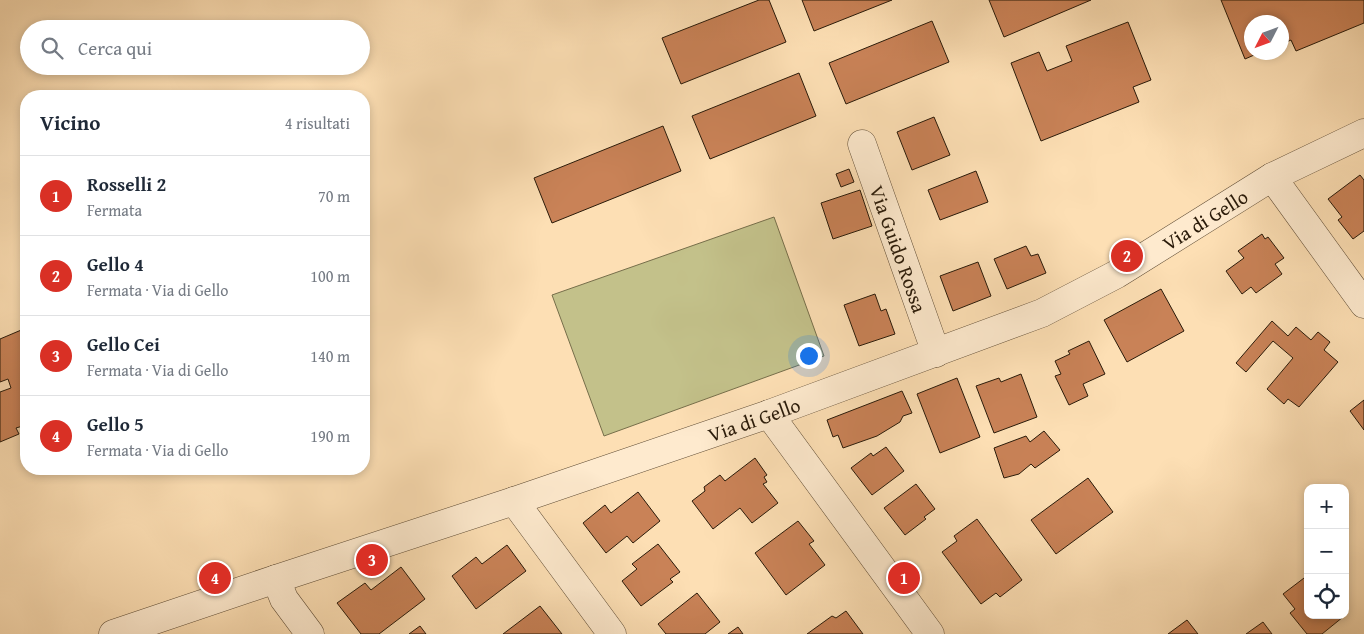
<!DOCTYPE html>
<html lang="it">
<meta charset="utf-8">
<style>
:root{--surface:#fff;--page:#f2f2f3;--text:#1f2937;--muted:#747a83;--line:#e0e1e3;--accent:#d93025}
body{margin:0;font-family:"Gentium Book Plus",serif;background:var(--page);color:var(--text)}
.controls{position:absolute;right:15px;bottom:15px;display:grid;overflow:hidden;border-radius:10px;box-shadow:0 2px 8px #0003}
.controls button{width:45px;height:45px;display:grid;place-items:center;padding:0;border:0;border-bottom:1px solid var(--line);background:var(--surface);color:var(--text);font:25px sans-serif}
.compass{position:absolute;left:1244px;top:15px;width:45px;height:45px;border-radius:50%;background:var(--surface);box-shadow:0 2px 8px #0003;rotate:228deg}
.you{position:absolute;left:808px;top:355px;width:18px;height:18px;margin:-12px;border:4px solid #fff;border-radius:50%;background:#1a73e8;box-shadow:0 0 0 8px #1a73e833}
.badge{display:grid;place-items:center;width:32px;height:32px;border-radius:50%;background:var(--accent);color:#fff;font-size:16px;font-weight:700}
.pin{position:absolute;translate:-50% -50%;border:2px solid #fff;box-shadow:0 1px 5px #0006}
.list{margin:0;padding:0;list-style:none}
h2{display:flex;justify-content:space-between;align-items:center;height:65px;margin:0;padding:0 20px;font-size:21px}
h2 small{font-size:16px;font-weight:400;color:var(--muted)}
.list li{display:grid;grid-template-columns:32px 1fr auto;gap:15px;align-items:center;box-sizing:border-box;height:80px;padding:0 20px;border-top:1px solid var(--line)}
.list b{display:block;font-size:19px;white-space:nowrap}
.list p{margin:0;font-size:16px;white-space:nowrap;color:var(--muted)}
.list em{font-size:16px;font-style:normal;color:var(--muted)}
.icon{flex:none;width:28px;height:28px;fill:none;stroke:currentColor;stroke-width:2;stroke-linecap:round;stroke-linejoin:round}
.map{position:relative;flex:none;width:1364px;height:634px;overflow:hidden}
.search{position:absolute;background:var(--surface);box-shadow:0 2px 8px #0003;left:20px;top:20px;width:350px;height:55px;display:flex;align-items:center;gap:12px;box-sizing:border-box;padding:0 18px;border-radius:28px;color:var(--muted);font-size:19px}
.panel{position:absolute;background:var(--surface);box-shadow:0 2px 8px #0003;left:20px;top:90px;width:350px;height:385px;border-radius:20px}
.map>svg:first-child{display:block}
.green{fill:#c3c18a;stroke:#766e4a}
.building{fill:#c98257;stroke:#291a09}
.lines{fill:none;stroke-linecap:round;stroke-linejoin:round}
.minor-casing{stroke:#5e4b34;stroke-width:29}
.minor{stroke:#feeace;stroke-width:28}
.labels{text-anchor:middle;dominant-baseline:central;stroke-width:4.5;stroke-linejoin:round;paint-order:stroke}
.street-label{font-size:20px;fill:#291a09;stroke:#feeace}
</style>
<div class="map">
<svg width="1364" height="634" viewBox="0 0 1364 634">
<rect width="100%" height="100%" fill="#fddfb4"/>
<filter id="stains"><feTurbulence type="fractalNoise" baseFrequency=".004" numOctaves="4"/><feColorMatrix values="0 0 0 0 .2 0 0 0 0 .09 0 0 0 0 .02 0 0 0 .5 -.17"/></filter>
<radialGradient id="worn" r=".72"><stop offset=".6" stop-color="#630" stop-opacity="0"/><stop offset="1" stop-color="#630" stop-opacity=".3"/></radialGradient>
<path class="green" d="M774 217 824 356 604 436 552 295Z"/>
<path class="building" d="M759 0H769L786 42 681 84 662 38Z
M802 0H892L814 31Z
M989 0H1091L1004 37Z
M1221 0H1364V23L1296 51 1291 40 1282 44V22H1252V52H1261L1245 59Z
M932 21 949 62 846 104 829 63Z
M1128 22 1151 80 1133 87 1139 102 1041 141 1011 63 1039 52 1047 71 1072 61 1066 46Z
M799 73 816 116 710 159 692 116Z
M934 117 950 155 912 170 897 132Z
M663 126 681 171 552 223 534 178Z
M849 169 854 182 841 187 836 174Z
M976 171 988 202 940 220 928 190Z
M1360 175 1364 180V231L1353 239 1338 220 1342 217 1328 199Z
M860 190 872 226 833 239 821 203Z
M1262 234 1265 239 1268 237 1284 258 1275 264 1282 274 1256 293 1251 287 1242 294 1226 271 1244 258 1238 251Z
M1026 246 1031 256 1038 254 1046 273 1007 289 994 259Z
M978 262 991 296 953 311 940 276Z
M1161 289 1184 331 1127 362 1104 320Z
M875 294 881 311 886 309 895 334 859 346 844 305Z
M1272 321 1288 336 1296 327 1311 340 1318 332 1330 342 1324 350 1338 362 1299 407 1288 399 1284 404 1267 389 1293 358 1273 341 1246 372 1236 363Z
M26 328V425L16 428 19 434 0 442V392L11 388 8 379 0 382V339Z
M1089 341 1105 374 1083 384 1088 396 1069 405 1055 376 1061 374 1055 361 1070 354 1068 351Z
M1021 374 1037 417 994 433 976 386 999 378 1001 382Z
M957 378 980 437 940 453 917 394Z
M902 391 912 413 903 416 900 422 877 436 843 448 838 435 833 437 827 420Z
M1364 400V430L1350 411Z
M1044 431 1060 450 1035 468 1031 464 1019 474 1004 478 994 448 1026 436 1030 442Z
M886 447 904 471 872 495 851 468 871 453 873 456Z
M755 458 767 475 764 477 767 482 763 484 778 503 752 523 740 508 713 529 692 501 705 491 704 487 720 475 725 481Z
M1088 478 1113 512 1056 554 1031 520Z
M916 484 935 509 924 517 926 519 905 535 884 508Z
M638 492 660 521 633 543 627 536 606 553 583 523 605 505 611 513Z
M977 519 1022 580 1000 597 996 593 981 604 942 552 957 541 954 536Z
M798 521 814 541 809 544 825 565 786 595 755 553Z
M658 544 680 572 670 579 673 582 641 606 622 581 637 569 632 564Z
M507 545 526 571 476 609 452 576 476 557 482 564Z
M401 567 425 599 379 634H361L337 603 365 583 371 590Z
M1308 575V615H1341L1343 617 1322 634H1307L1290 613 1295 609 1283 594Z
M697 593 720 622 705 634H666L658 624Z
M540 606 562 634H503Z
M846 611 863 634H807L832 616 836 618Z
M1187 620 1198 634H1168Z
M1263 622 1272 634H1246Z
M420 626 426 634H409Z
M738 627 743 634H728Z"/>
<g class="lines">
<defs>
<g id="minor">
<path id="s1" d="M862 144 936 353"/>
<path d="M1272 177 1364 304"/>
<path d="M769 414 930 634"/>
<path d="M514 501 612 634"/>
<path d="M276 579 284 599 310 634"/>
<path id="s2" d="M113 634 276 579 514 501 769 414 1042 313 1117 274 1272 177 1364 133"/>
</g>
</defs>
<use href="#minor" class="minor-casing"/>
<use href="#minor" class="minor"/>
</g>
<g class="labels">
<g class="street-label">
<text stroke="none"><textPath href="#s2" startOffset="1171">Via di Gello</textPath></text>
<text stroke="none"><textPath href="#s1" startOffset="111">Via Guido Rossa</textPath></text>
<text stroke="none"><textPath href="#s2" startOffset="676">Via di Gello</textPath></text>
</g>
</g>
<rect width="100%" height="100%" filter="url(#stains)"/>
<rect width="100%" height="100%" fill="url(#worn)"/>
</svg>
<div class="controls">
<button>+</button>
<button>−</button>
<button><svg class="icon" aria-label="locate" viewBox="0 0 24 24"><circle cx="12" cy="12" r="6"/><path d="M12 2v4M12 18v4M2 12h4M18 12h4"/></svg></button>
</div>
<svg class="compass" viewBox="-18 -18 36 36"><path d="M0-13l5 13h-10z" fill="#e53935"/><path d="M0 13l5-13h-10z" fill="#747a83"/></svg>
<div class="you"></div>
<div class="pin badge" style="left:904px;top:578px">1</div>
<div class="pin badge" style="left:1127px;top:256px">2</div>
<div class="pin badge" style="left:372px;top:560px">3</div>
<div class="pin badge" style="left:215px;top:578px">4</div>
<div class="search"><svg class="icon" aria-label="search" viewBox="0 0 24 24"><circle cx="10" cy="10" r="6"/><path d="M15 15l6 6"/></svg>Cerca qui</div>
<section class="panel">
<h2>Vicino<small>4 risultati</small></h2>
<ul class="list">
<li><span class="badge">1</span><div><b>Rosselli 2</b><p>Fermata</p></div><em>70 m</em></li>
<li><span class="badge">2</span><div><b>Gello 4</b><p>Fermata · Via di Gello</p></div><em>100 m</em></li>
<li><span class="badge">3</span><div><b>Gello Cei</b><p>Fermata · Via di Gello</p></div><em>140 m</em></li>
<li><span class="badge">4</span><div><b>Gello 5</b><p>Fermata · Via di Gello</p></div><em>190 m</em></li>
</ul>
</section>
</div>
